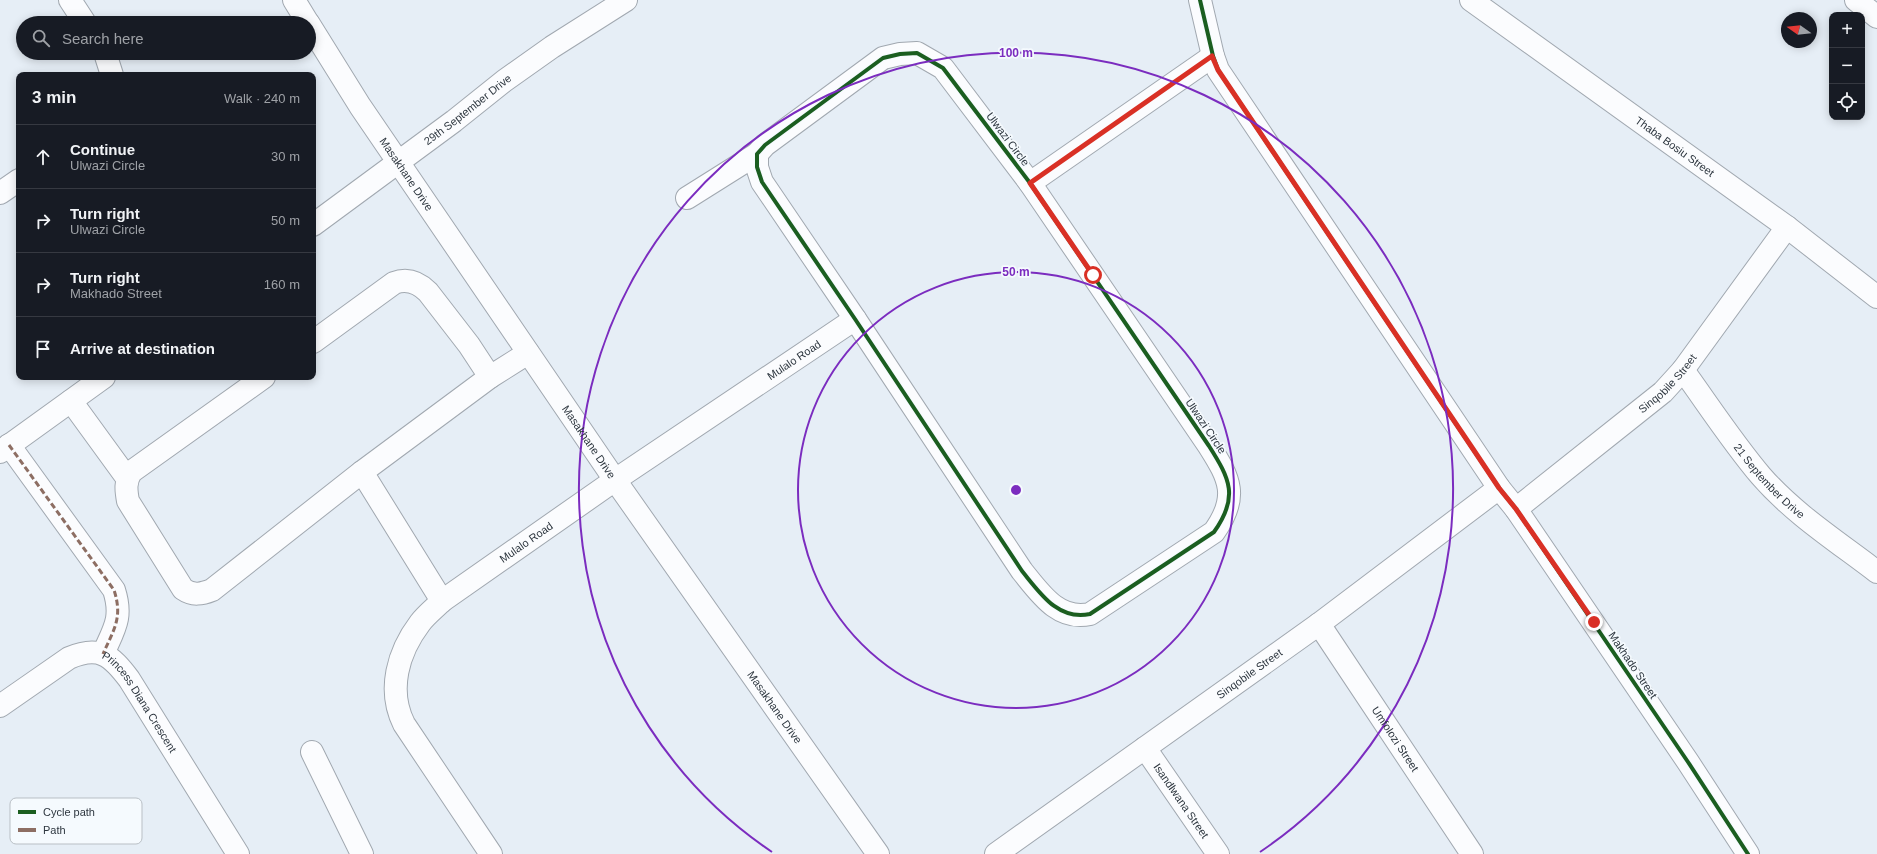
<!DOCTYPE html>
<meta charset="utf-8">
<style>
:root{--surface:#171b24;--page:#20242c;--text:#f1f3f6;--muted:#9ea1a6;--line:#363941}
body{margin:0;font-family:Helvetica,sans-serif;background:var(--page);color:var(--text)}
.controls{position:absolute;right:12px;top:12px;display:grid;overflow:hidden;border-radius:8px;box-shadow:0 2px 10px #0003}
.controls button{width:36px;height:36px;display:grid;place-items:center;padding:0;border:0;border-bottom:1px solid var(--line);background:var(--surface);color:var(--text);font:20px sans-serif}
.compass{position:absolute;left:1781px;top:12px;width:36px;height:36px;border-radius:50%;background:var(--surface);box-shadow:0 2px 10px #0003;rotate:285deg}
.stop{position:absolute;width:12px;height:12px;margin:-9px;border:3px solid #d93025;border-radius:50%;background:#fff}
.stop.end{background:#d93025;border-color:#fff;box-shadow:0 1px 4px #0008}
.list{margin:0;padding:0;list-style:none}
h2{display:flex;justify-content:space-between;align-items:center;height:52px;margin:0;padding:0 16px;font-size:17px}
h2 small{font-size:13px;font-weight:400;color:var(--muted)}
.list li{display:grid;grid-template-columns:26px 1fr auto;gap:12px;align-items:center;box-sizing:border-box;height:64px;padding:0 16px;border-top:1px solid var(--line)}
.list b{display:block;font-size:15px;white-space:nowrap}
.list p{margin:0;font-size:13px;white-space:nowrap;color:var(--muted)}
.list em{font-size:13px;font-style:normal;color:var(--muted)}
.icon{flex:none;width:22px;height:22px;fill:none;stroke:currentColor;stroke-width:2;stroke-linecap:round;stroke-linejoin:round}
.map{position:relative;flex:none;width:1877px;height:854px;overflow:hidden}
.search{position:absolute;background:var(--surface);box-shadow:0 2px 10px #0003;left:16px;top:16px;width:300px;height:44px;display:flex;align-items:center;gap:10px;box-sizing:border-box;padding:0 14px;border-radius:22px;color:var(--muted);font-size:15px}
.panel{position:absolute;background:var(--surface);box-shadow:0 2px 10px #0003;left:16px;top:72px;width:300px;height:308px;border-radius:8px}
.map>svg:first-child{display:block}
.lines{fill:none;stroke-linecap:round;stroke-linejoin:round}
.minor-casing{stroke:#a1a8b0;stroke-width:24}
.minor{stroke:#fbfcfe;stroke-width:22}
.quiet{stroke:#8d6e63;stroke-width:3;stroke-dasharray:6 3;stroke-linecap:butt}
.cycleway-casing{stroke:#f5fafe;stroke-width:6}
.cycleway{stroke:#1b5e20;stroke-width:4}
.route{stroke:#d93025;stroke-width:5}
.ring{fill:none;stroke:#7b2cbf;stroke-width:2}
.labels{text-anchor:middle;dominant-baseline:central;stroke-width:3.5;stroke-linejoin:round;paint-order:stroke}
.street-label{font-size:11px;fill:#2d363f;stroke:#f5fafe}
.key{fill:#f5fafe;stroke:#b9bfc5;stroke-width:1}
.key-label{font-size:11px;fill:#2d363f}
.centre{fill:#7b2cbf;stroke:#f5fafe;stroke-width:2}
.ring-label{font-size:12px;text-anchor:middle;font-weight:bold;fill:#7b2cbf;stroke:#f5fafe;stroke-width:3.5;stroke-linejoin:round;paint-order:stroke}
</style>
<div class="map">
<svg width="1877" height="854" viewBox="0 0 1877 854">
<rect width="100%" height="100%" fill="#e6eef6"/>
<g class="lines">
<defs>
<g id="minor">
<path d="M70 0 85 23"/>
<path d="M294 0 308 23"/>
<path d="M1200 0 1213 56 1218 70 1499 488 1516 509 1688 762 1748 854"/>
<path id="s1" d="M1471 0 1787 227 1877 297"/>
<path d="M1856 0 1877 17"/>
<path id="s2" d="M309 24 360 106 615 480 878 854"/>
<path d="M105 53 112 75"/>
<path d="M917 53 943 68 1030 183 1209 446C1230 479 1239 497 1214 532L1090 614C1058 621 1040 593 1022 571L855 319 762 182 757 167V154L765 145 883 58 900 54Z"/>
<path d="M1030 183 1213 56"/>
<path d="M0 193 19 180"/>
<path d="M687 198 757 154"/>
<path id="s3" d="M313 225 454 121 504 81 552 47 626 0"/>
<path id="s4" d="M1683 370C1709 406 1733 443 1761 476 1794 514 1838 542 1877 572"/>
<path d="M264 377 131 472C125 482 126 490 128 501L183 589C193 596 202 594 212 590L362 472 490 377 469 345 428 292C418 282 407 278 394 283L313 342"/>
<path d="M490 377 528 353"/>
<path d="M71 401 127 478"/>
<path d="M9 445 114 590C123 618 114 629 103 654"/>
<path d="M0 452 104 377"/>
<path d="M362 472 442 601"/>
<path id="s5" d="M1516 509 1663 392 1683 370 1787 227"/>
<path id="s6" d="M1319 624 1472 854"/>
<path id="s7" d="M0 706 69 658C99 645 111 655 129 679L238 854"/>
<path id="s8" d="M1145 748 1218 854"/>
<path d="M312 752 362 854"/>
<path id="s9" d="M491 854 404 724C387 690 398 652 420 623 426 615 435 608 442 601L615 480 855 319"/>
<path id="s10" d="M996 854 1319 624 1499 488"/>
</g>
</defs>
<use href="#minor" class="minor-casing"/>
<use href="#minor" class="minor"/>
<path class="quiet" d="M9 445 114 590C123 618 114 629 103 654"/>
<defs>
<path id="cycleway" d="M1200 0 1213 56 1218 70 1499 488 1516 509 1688 762 1748 854
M917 53 943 68 1030 183 1209 446C1230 479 1239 497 1214 532L1090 614C1058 621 1040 593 1022 571L855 319 762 182 757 167V154L765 145 883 58 900 54Z"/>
</defs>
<use href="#cycleway" class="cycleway-casing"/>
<use href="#cycleway" class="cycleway"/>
</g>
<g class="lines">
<path class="route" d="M1093 275 1030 183 1212 56 1218 70 1473 449 1499 488 1516 509 1594 622"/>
</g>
<g class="ring">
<circle cx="1016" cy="490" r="218"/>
<path d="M772 852A437 437 0 1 1 1260 852"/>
</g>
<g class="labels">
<g class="street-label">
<text stroke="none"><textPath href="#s3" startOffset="193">29th September Drive</textPath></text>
<text transform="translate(1008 139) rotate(53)">Ulwazi Circle</text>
<text stroke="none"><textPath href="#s1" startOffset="251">Thaba Bosiu Street</textPath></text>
<text stroke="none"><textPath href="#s2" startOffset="179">Masakhane Drive</textPath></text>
<text stroke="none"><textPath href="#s9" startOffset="722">Mulalo Road</textPath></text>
<text stroke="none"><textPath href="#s5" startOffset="197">Sinqobile Street</textPath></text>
<text transform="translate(1206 426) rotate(56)">Ulwazi Circle</text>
<text stroke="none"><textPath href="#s2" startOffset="503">Masakhane Drive</textPath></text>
<text stroke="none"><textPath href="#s4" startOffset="141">21 September Drive</textPath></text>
<text stroke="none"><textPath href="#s9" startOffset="398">Mulalo Road</textPath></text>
<text transform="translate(1633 665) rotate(56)">Makhado Street</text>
<text stroke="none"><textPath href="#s10" startOffset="311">Sinqobile Street</textPath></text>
<text stroke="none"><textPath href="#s7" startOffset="180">Princess Diana Crescent</textPath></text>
<text stroke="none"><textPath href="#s2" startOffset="827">Masakhane Drive</textPath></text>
<text stroke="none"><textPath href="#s6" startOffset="138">Umfolozi Street</textPath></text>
<text stroke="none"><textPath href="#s8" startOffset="64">Isandlwana Street</textPath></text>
</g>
</g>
<rect x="10" y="798" width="132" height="46" rx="6" class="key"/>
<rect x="18" y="810" width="18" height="4" fill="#1b5e20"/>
<rect x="18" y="828" width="18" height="4" fill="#8d6e63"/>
<g class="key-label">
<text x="43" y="816">Cycle path</text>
<text x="43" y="834">Path</text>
</g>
<circle cx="1016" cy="490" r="6" class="centre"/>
<g class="ring-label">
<text x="1016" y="57">100 m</text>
<text x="1016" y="276">50 m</text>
</g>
</svg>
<div class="controls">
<button>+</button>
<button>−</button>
<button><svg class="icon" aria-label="locate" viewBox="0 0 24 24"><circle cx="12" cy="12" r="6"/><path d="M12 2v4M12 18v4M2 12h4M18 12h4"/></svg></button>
</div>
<svg class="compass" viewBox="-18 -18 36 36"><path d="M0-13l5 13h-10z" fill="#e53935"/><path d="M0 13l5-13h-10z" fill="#9ea1a6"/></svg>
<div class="stop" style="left:1093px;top:275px"></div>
<div class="stop end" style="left:1594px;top:622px"></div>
<div class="search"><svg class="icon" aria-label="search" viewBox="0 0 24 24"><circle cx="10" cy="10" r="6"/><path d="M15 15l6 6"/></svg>Search here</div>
<section class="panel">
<h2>3 min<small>Walk · 240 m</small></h2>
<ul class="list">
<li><svg class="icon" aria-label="ahead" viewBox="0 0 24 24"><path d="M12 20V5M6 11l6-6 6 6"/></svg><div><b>Continue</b><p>Ulwazi Circle</p></div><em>30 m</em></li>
<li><svg class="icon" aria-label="right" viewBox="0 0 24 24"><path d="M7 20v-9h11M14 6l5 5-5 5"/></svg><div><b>Turn right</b><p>Ulwazi Circle</p></div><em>50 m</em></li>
<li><svg class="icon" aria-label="right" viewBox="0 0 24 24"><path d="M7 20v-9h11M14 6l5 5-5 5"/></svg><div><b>Turn right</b><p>Makhado Street</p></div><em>160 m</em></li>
<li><svg class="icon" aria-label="arrive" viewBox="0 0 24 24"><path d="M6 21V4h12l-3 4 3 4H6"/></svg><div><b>Arrive at destination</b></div></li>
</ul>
</section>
</div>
